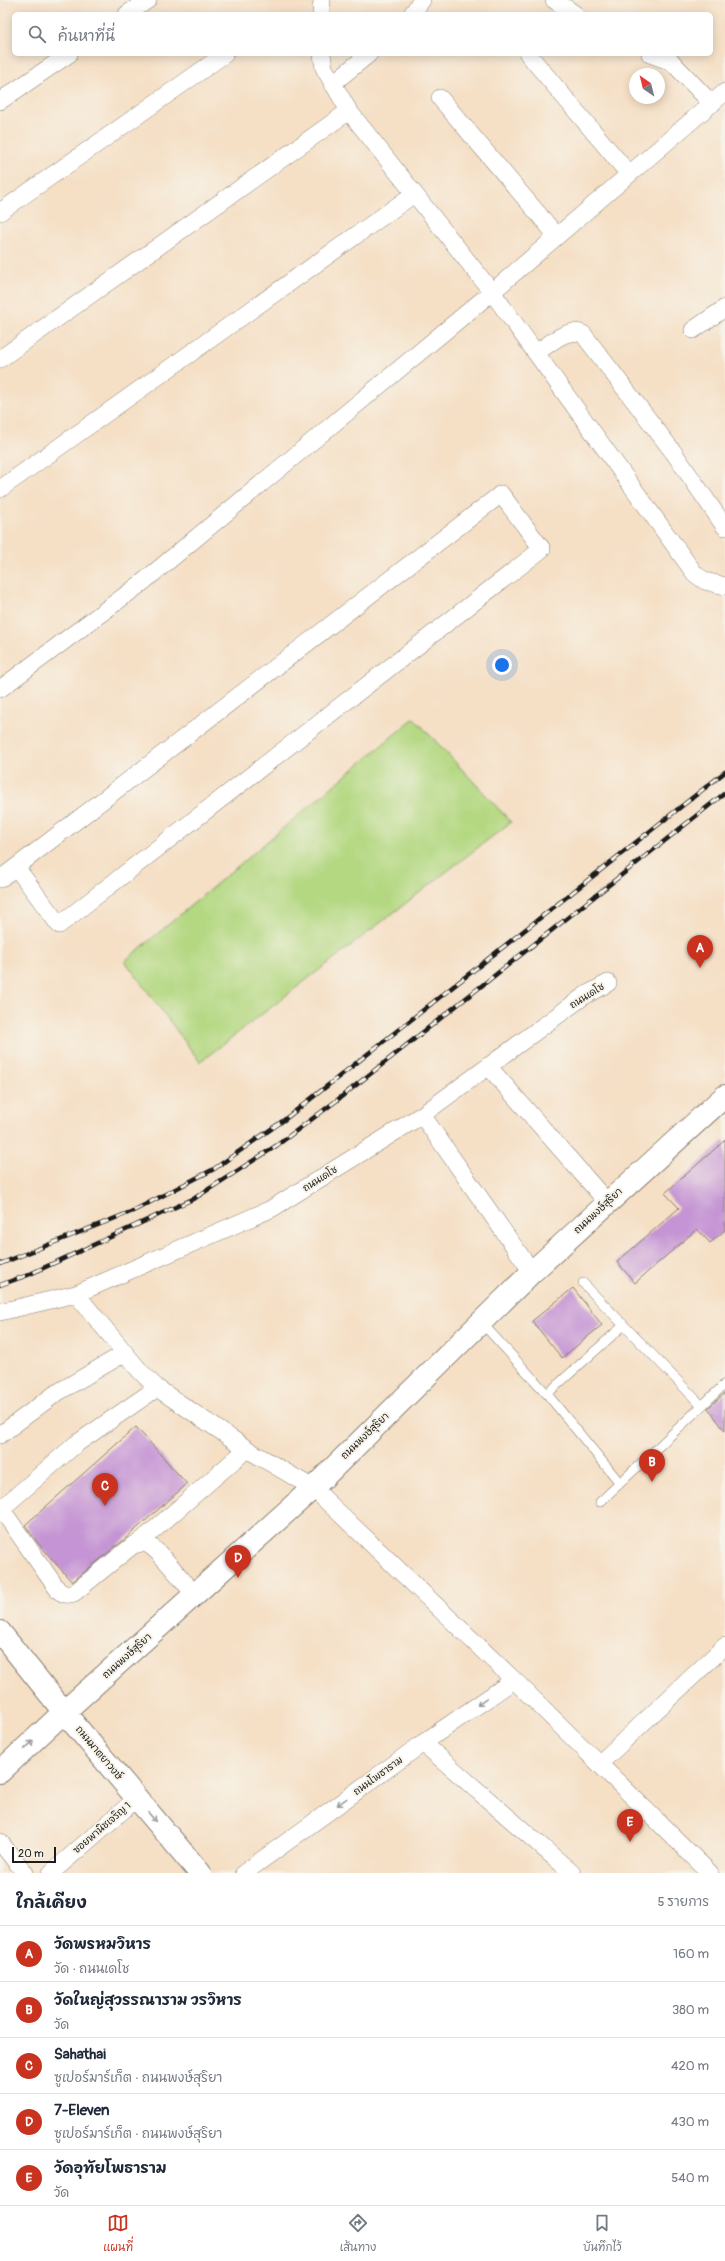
<!DOCTYPE html>
<html lang="th">
<meta charset="utf-8">
<style>
:root{--surface:#fff;--page:#f6f6f7;--text:#1f2937;--muted:#747a83;--line:#e0e1e3;--accent:#c8321e}
body{margin:0;font-family:Pangolin,"Playpen Sans Thai",sans-serif;background:var(--page);color:var(--text)}
.compass{position:absolute;left:629px;top:68px;width:36px;height:36px;border-radius:50%;background:var(--surface);box-shadow:0 2px 10px #0003;rotate:325deg}
.scale{position:absolute;left:12px;bottom:10px;width:44px;box-sizing:border-box;padding-left:4px;border:2px solid #1c1c1c;border-top:0;font-size:11px;line-height:14px;white-space:nowrap;color:#1c1c1c;-webkit-text-stroke:3px #f7f3e8;paint-order:stroke}
.you{position:absolute;left:502px;top:665px;width:14px;height:14px;margin:-10px;border:3px solid #fff;border-radius:50%;background:#1a73e8;box-shadow:0 0 0 6px #1a73e833}
.badge{display:grid;place-items:center;width:26px;height:26px;border-radius:50%;background:var(--accent);color:#fff;font-size:13px;font-weight:700}
.pin{position:absolute;translate:-50% -33px;filter:drop-shadow(0 1px 2px #0008)}
.pin::after{content:'';position:absolute;top:21px;width:14px;height:12px;background:inherit;clip-path:polygon(0 0,100% 0,50% 100%)}
.list{margin:0;padding:0;list-style:none}
h2{display:flex;justify-content:space-between;align-items:center;height:52px;margin:0;padding:0 16px;font-size:17px}
h2 small{font-size:13px;font-weight:400;color:var(--muted)}
.list li{display:grid;grid-template-columns:26px 1fr auto;gap:12px;align-items:center;box-sizing:border-box;height:56px;padding:0 16px;border-top:1px solid var(--line)}
.list b{display:block;font-size:15px;white-space:nowrap}
.list p{margin:0;font-size:13px;white-space:nowrap;color:var(--muted)}
.list em{font-size:13px;font-style:normal;color:var(--muted)}
.icon{flex:none;width:22px;height:22px;fill:none;stroke:currentColor;stroke-width:2;stroke-linecap:round;stroke-linejoin:round}
.map{position:relative;flex:none;width:725px;height:1873px;overflow:hidden}
.search{position:absolute;background:var(--surface);box-shadow:0 2px 10px #0003;left:12px;right:12px;top:12px;height:44px;display:flex;align-items:center;gap:10px;box-sizing:border-box;padding:0 14px;border-radius:6px;color:var(--muted);font-size:15px}
.sheet{height:332px;background:var(--surface)}
nav{display:flex;justify-content:space-around;align-items:center;box-sizing:border-box;height:56px;border-top:1px solid var(--line);background:var(--surface);font-size:11px;color:var(--muted)}
nav a{display:grid;justify-items:center;gap:2px}
nav .on{color:var(--accent)}
.map>svg:first-child{display:block}
.grass{fill:#b4d882;stroke:#687a4f}
.building{fill:#c594d4}
.lines{fill:none;stroke-linecap:round;stroke-linejoin:round}
.service-casing{stroke:#887e70;stroke-width:10}
.minor-casing{stroke:#887e70;stroke-width:18}
.tertiary-casing{stroke:#887e70;stroke-width:24}
.secondary-casing{stroke:#887e70;stroke-width:24}
.service{stroke:#fff;stroke-width:9}
.minor{stroke:#fff;stroke-width:17}
.tertiary{stroke:#fff;stroke-width:22}
.secondary{stroke:#fff;stroke-width:22}
.rail-casing{stroke:#1c1c1c;stroke-width:4.5}
.rail{stroke:#f7f3e8;stroke-width:3;stroke-dasharray:9;stroke-linecap:butt}
.oneway{stroke:#999}
.labels{text-anchor:middle;dominant-baseline:central;stroke-width:4;stroke-linejoin:round;paint-order:stroke}
.street-label{font-size:10px;fill:#1c1c1c;stroke:#f7f3e8}
</style>
<div class="map">
<svg width="725" height="1873" viewBox="0 0 725 1873">
<rect width="100%" height="100%" fill="#f7f3e8"/>
<filter id="ink" filterUnits="userSpaceOnUse"><feTurbulence type="fractalNoise" baseFrequency=".025" numOctaves="2"/><feDisplacementMap in="SourceGraphic" scale="8" xChannelSelector="R" yChannelSelector="G"/><feConvolveMatrix kernelMatrix="1 2 1 2 8 2 1 2 1" color-interpolation-filters="sRGB"/></filter>
<filter id="wash" filterUnits="userSpaceOnUse"><feTurbulence type="fractalNoise" baseFrequency=".012" numOctaves="4" result="noise"/><feDisplacementMap in="SourceGraphic" scale="16" xChannelSelector="R" yChannelSelector="G"/><feGaussianBlur stdDeviation="0.9" result="paint"/><feColorMatrix in="noise" values="0 0 0 0 0 0 0 0 0 0 0 0 0 0 0 0 0 1.4 0 .05"/><feComposite in="paint" operator="in"/></filter>
<g filter="url(#wash)">
<rect width="100%" height="100%" fill="#f5dfc5"/>
<path class="grass" d="M414 718 511 822 200 1062 125 961Z"/>
<g id="blocks">
<path class="building" d="M725 1140V1230L710 1243 697 1229 635 1283 617 1262 679 1208 665 1193Z
M573 1288 602 1325 562 1358 532 1321Z
M725 1393V1431L708 1408Z
M136 1427 187 1484 126 1538 72 1582 37 1542 25 1525Z"/>
</g>
</g>
<g filter="url(#ink)">
<use href="#blocks" fill-opacity="0" stroke="#887e70" stroke-width="1"/>
<g class="lines">
<defs>
<path id="service" d="M583 1283 702 1406
M481 1322 547 1394 620 1483
M547 1394 624 1325
M600 1502 725 1384"/>
<path id="minor" d="M554 0 575 14
M127 14 148 0
M321 14 322 0
M412 14 422 0
M322 54 324 68 349 111 492 292 695 574 705 581 725 586
M528 54 629 174
M650 54 672 62 712 104
M332 84 369 54
M440 98 557 236
M0 101 69 54
M0 212 225 54
M693 330 725 308
M536 353C550 344 567 327 583 334L674 453 725 527
M0 359 349 111
M0 489 414 194
M0 689 143 582 492 292 725 92
M0 879 16 867 501 494 542 549 59 925 16 867
M488 1066 607 1202
M422 1115 532 1272
M76 1294 140 1371 157 1388 250 1451 313 1488 514 1680 710 1873
M0 1312 76 1294 271 1209 422 1115 584 996 608 983
M0 1435 55 1394 125 1353
M0 1507 58 1590C64 1595 67 1595 74 1593L132 1546C137 1543 141 1542 147 1544 159 1549 184 1583 195 1595
M0 1510 76 1444 157 1388
M140 1542 247 1449
M423 1743 572 1873
M599 1764 725 1646
M0 1842 25 1873
M51 1873 136 1799
M244 1873 423 1743 514 1680"/>
<path id="tertiary" d="M0 1772 64 1712 200 1873"/>
<path id="secondary" d="M0 1632 64 1712 313 1488 532 1272 725 1096"/>
</defs>
<use href="#service" class="service-casing"/>
<use href="#minor" class="minor-casing"/>
<use href="#tertiary" class="tertiary-casing"/>
<use href="#secondary" class="secondary-casing"/>
<use href="#service" class="service"/>
<use href="#minor" class="minor"/>
<use href="#tertiary" class="tertiary"/>
<use href="#secondary" class="secondary"/>
<defs>
<path id="rail" d="M0 1264 133 1211 214 1169 284 1120 725 772
M0 1285 28 1275 195 1198 276 1146 336 1101 725 793"/>
</defs>
<use href="#rail" class="rail-casing"/>
<use href="#rail" class="rail"/>
</g>
<defs><path id="oneway-shaft" d="M-6 0H5M1.5-3L5.5 0L1.5 3" fill="none" stroke-width="1.6" stroke-linecap="round" stroke-linejoin="round"/></defs>
<g class="oneway">
<use href="#oneway-shaft" transform="translate(482 1702) rotate(145)"/>
<use href="#oneway-shaft" transform="translate(29 1745) rotate(-43)"/>
<use href="#oneway-shaft" transform="translate(342 1802) rotate(144)"/>
<use href="#oneway-shaft" transform="translate(152 1817) rotate(50)"/>
</g>
</g>
<g class="labels">
<g class="street-label">
<text transform="translate(587 996) rotate(-32)">ถนนเดโช</text>
<text transform="translate(320 1179) rotate(-32)">ถนนเดโช</text>
<text transform="translate(598 1211) rotate(-43)">ถนนพงษ์สุริยา</text>
<text transform="translate(365 1436) rotate(-44)">ถนนพงษ์สุริยา</text>
<text transform="translate(127 1656) rotate(-42)">ถนนพงษ์สุริยา</text>
<text transform="translate(99 1753) rotate(50)">ถนนมาตยาวงษ์</text>
<text transform="translate(378 1776) rotate(-36)">ถนนโพธาราม</text>
<text transform="translate(102 1828) rotate(-41)">ซอยพานิชเจริญ 1</text>
</g>
</g>
</svg>
<svg class="compass" viewBox="-18 -18 36 36"><path d="M0-13l5 13h-10z" fill="#e53935"/><path d="M0 13l5-13h-10z" fill="#747a83"/></svg>
<div class="scale">20 m</div>
<div class="you"></div>
<div class="pin badge" style="left:700px;top:968px">A</div>
<div class="pin badge" style="left:652px;top:1482px">B</div>
<div class="pin badge" style="left:105px;top:1506px">C</div>
<div class="pin badge" style="left:238px;top:1578px">D</div>
<div class="pin badge" style="left:630px;top:1842px">E</div>
<div class="search"><svg class="icon" aria-label="search" viewBox="0 0 24 24"><circle cx="10" cy="10" r="6"/><path d="M15 15l6 6"/></svg>ค้นหาที่นี่</div>
</div>
<section class="sheet">
<h2>ใกล้เคียง<small>5 รายการ</small></h2>
<ul class="list">
<li><span class="badge">A</span><div><b>วัดพรหมวิหาร</b><p>วัด · ถนนเดโช</p></div><em>160 m</em></li>
<li><span class="badge">B</span><div><b>วัดใหญ่สุวรรณาราม วรวิหาร</b><p>วัด</p></div><em>380 m</em></li>
<li><span class="badge">C</span><div><b>Sahathai</b><p>ซูเปอร์มาร์เก็ต · ถนนพงษ์สุริยา</p></div><em>420 m</em></li>
<li><span class="badge">D</span><div><b>7-Eleven</b><p>ซูเปอร์มาร์เก็ต · ถนนพงษ์สุริยา</p></div><em>430 m</em></li>
<li><span class="badge">E</span><div><b>วัดอุทัยโพธาราม</b><p>วัด</p></div><em>540 m</em></li>
</ul>
</section>
<nav>
<a class="on"><svg class="icon" aria-label="map" viewBox="0 0 24 24"><path d="M3 6l6-2 6 2 6-2v14l-6 2-6-2-6 2zM9 4v14M15 6v14"/></svg>แผนที่</a>
<a><svg class="icon" aria-label="directions" viewBox="0 0 24 24"><path d="M12 3l9 9-9 9-9-9zM9 14v-3h6M13 9l2 2-2 2"/></svg>เส้นทาง</a>
<a><svg class="icon" aria-label="saved" viewBox="0 0 24 24"><path d="M7 4h10v16l-5-4-5 4z"/></svg>บันทึกไว้</a>
</nav>
